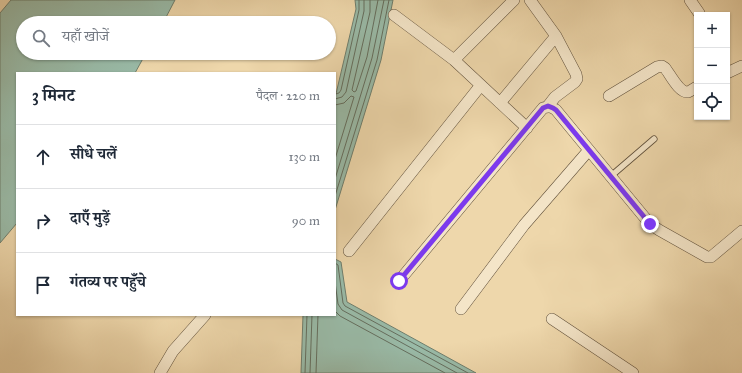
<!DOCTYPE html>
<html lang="hi">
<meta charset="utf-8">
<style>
:root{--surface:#fff;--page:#f2f2f3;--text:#1f2937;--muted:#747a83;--line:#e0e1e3}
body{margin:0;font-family:"IM FELL Great Primer","Noto Serif Devanagari",serif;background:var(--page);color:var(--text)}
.controls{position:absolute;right:12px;top:12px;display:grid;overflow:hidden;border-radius:0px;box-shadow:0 1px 3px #0004}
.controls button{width:36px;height:36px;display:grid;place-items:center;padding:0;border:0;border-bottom:1px solid var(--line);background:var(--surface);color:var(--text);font:20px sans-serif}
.stop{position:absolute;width:12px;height:12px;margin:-9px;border:3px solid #7c3aed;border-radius:50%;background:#fff}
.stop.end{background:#7c3aed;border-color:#fff;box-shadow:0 1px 4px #0008}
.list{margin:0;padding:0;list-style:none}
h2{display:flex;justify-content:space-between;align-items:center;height:52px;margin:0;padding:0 16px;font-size:17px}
h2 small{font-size:13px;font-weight:400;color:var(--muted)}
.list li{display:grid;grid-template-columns:26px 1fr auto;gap:12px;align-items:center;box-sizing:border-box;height:64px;padding:0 16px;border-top:1px solid var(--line)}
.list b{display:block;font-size:15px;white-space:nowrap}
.list em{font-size:13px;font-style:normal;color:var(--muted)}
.icon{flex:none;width:22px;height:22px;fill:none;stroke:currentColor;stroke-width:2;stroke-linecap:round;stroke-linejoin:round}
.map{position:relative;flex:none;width:742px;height:373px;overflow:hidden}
.search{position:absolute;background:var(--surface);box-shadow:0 1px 3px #0004;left:16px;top:16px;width:320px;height:44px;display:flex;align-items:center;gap:10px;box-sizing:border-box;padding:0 14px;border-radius:22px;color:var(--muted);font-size:15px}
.panel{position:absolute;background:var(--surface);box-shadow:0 1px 3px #0004;left:16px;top:72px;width:320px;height:244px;border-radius:0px}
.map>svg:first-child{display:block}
.water{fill:#99baa7;stroke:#6f7e6d}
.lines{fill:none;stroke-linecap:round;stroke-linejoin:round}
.shore{stroke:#656e5e;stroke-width:1}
.lane-casing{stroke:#60503b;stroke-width:7}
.street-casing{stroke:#60503b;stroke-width:12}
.lane{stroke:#f4e5c8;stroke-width:5.5}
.street{stroke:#f4e5c8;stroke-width:11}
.route{stroke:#7c3aed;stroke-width:5}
</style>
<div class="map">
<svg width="742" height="373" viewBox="0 0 742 373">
<rect width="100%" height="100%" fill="#eed7ab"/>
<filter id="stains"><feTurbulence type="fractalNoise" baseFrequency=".005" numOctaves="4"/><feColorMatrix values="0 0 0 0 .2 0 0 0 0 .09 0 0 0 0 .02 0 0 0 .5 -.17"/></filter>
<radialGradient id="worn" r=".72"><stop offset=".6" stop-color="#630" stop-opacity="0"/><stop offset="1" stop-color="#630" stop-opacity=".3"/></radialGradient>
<path class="water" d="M11 0H175L163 23H23V53H146L135 73H17V223L0 243V13Z
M355 0H393L381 60 335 210V98L356 9Z
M335 259 341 262 347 302 476 373H301L303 315H335Z"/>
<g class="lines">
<path class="shore" d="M370 0V12L352 90 354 92 356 91 367 57 378 0
M335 94 339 93 341 90 359 10V0
M335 99 342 97 346 92 364 11V0
M335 105 344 103 351 96 354 97 335 159
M335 179 372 58 384 0
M335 196 377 60 389 0
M335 263 338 265 343 303 345 306 468 373
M335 282 338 304 342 310 457 373
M335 311 340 316 445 373
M305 373 307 315
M310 373 312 315
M316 373 318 315"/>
<defs>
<path id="lane" d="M611 176 654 139"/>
<path id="street" d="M530 0 556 36 576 74 577 79 575 82 555 97 548 106
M690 0 699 13
M394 15 454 60 527 128
M454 60 514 0
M727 73 742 66
M609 96 657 67 662 66 665 68C670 74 679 93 688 92 691 91 694 88 697 87
M500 103 556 36
M349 251 481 85
M399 281 543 108C549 106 552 107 556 110L650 224 659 230 707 257H711L742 231
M461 309 524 225 589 150
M552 319 633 373
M160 373 173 351 205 315"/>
</defs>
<use href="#lane" class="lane-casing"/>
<use href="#street" class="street-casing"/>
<use href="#lane" class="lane"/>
<use href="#street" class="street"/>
</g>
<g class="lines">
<path class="route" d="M399 281 543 108 548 106 553 108 556 110 650 224"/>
</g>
<rect width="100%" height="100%" filter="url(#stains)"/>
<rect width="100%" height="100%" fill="url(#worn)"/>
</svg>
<div class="controls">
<button>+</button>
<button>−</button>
<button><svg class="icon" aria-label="locate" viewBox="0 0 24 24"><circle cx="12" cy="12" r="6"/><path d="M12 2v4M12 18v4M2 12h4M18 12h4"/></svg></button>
</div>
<div class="stop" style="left:399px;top:281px"></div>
<div class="stop end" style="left:650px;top:224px"></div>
<div class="search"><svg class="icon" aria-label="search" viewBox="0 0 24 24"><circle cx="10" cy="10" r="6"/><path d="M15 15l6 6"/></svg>यहाँ खोजें</div>
<section class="panel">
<h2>3 मिनट<small>पैदल · 220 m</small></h2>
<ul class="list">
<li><svg class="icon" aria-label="ahead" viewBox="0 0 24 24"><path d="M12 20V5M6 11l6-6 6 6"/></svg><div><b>सीधे चलें</b></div><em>130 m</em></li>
<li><svg class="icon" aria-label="right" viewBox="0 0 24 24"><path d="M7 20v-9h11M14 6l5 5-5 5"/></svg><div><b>दाएँ मुड़ें</b></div><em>90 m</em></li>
<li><svg class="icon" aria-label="arrive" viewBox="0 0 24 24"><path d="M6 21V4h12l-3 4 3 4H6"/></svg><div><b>गंतव्य पर पहुँचे</b></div></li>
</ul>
</section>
</div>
